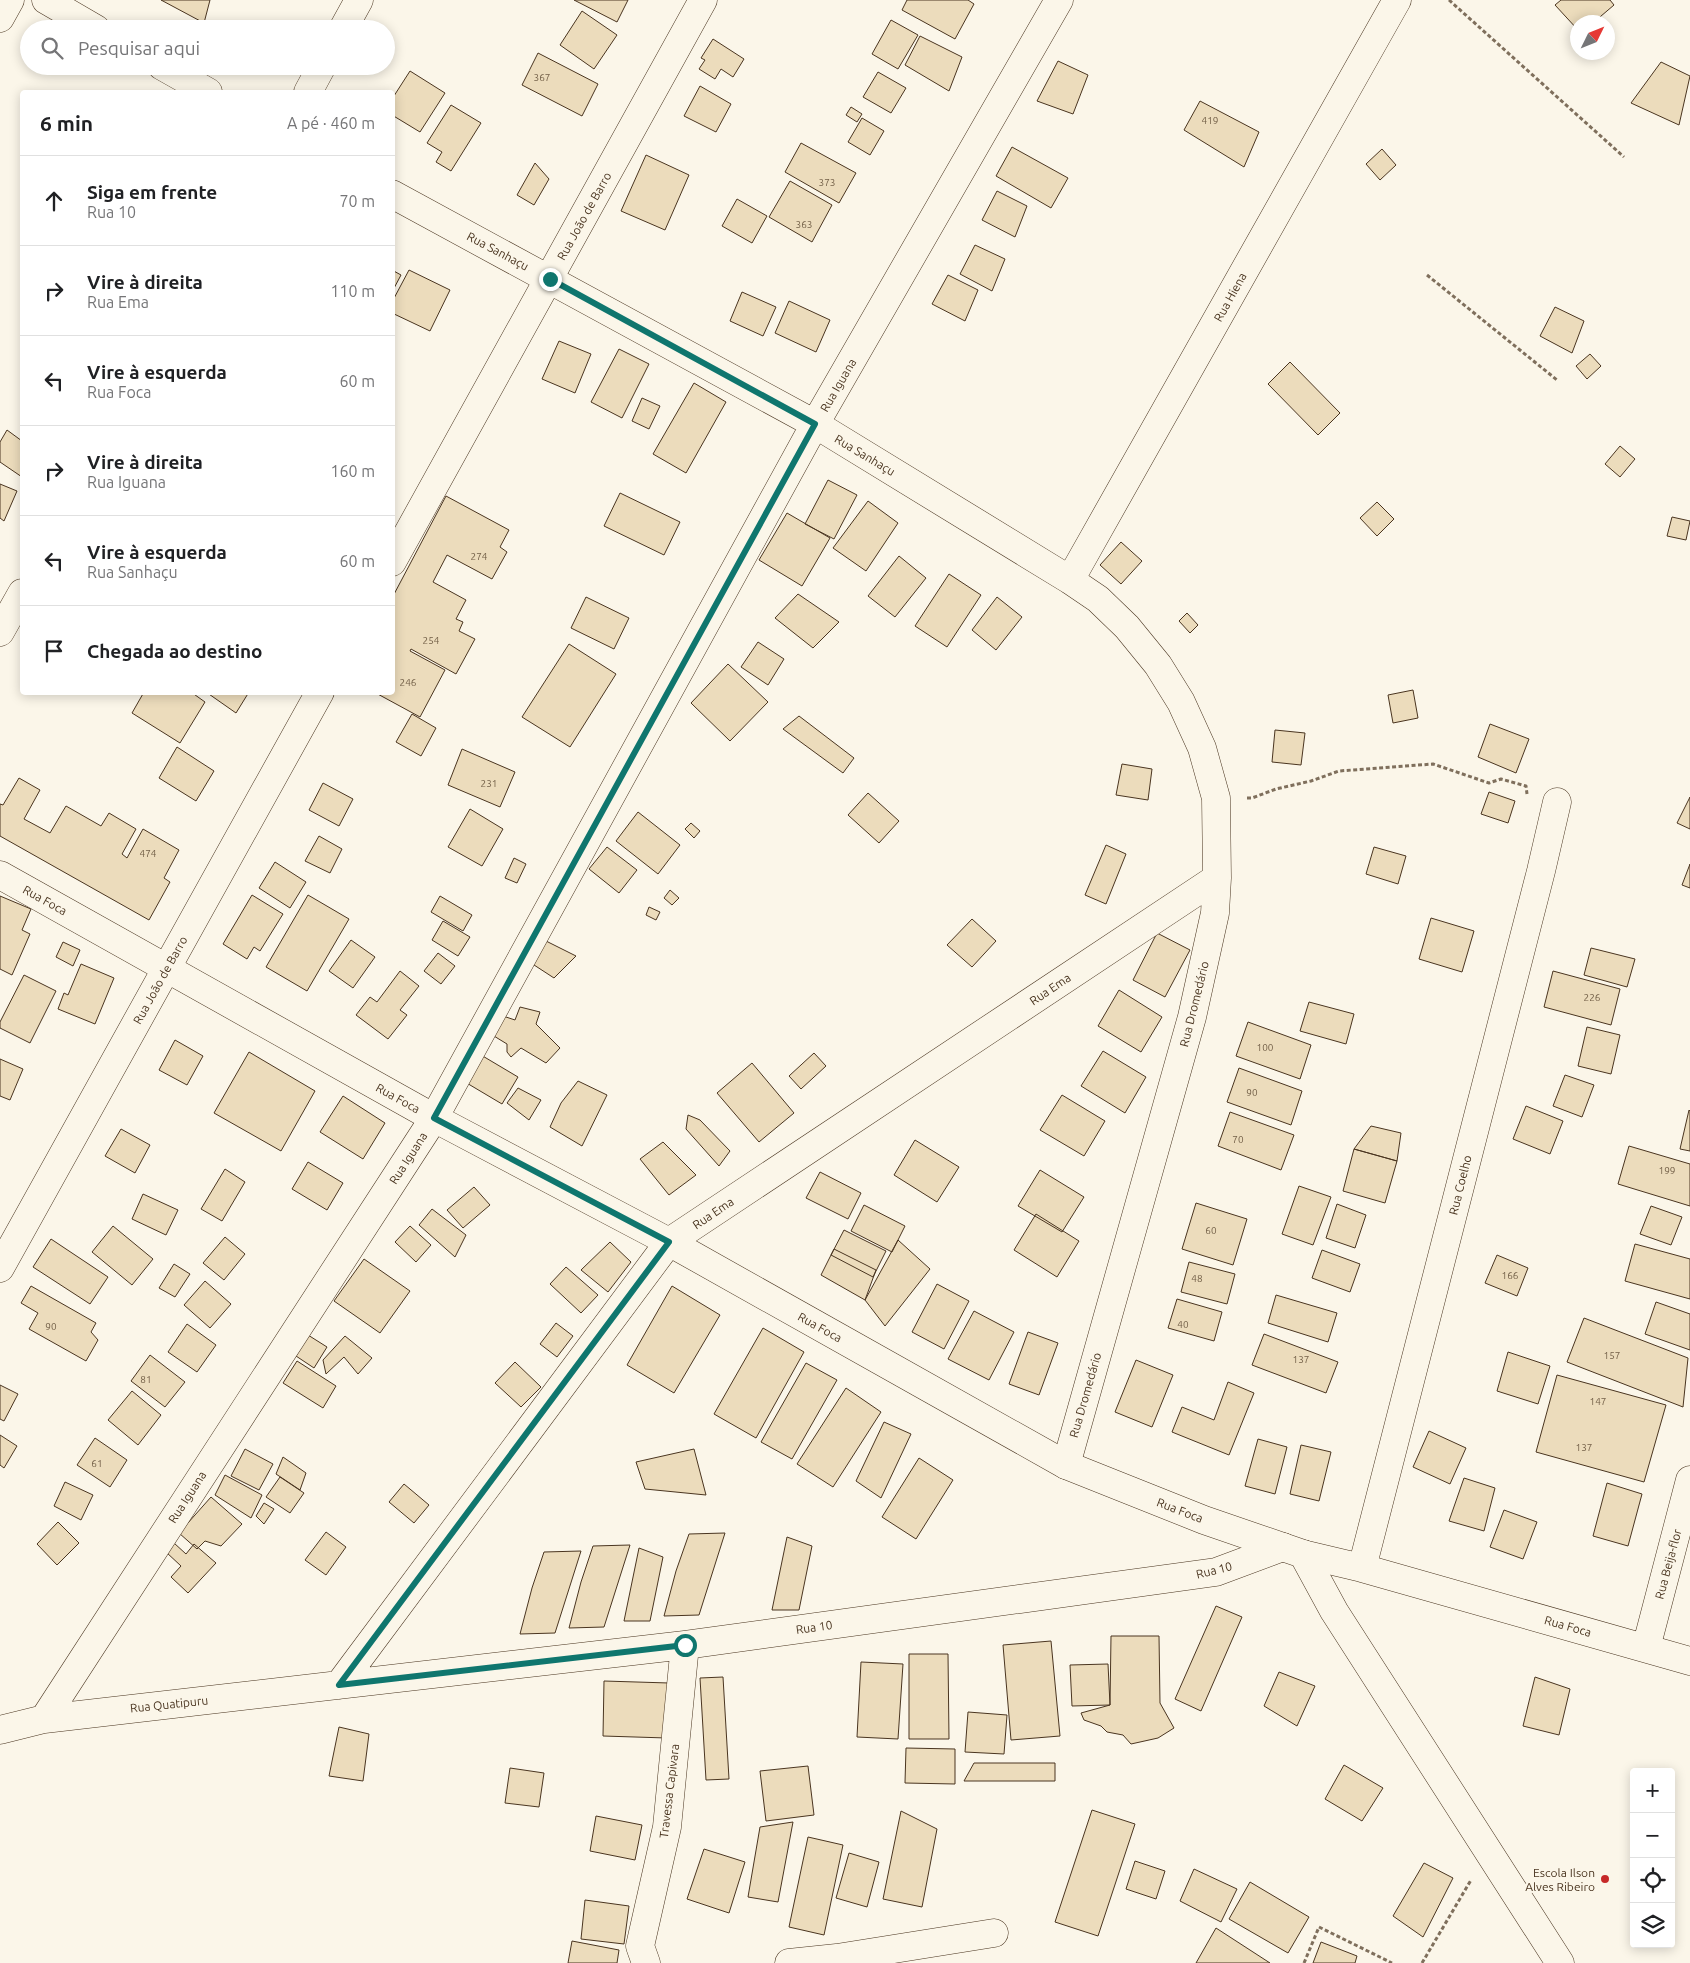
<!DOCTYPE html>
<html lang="pt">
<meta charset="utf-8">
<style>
:root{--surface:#fff;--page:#f2f2f2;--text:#202124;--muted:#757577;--line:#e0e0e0}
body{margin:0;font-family:Ubuntu,sans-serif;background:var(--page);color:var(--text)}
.controls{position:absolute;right:15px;bottom:15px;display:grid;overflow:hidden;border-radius:5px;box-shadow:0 2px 12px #0003}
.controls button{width:45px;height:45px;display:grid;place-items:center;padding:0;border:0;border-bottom:1px solid var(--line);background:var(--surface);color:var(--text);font:25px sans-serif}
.compass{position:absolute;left:1570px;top:15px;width:45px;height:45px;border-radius:50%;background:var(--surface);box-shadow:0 2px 12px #0003;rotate:47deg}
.stop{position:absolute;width:15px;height:15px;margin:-11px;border:4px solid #0f766e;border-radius:50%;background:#fff}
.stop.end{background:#0f766e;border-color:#fff;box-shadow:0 1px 5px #0008}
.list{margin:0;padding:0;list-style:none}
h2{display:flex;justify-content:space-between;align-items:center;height:65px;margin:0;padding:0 20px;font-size:21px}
h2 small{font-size:16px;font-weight:400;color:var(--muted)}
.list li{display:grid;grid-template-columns:32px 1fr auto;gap:15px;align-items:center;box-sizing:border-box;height:90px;padding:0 20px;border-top:1px solid var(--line)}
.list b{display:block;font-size:19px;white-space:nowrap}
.list p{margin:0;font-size:16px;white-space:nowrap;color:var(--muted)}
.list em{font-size:16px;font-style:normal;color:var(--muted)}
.icon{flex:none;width:28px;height:28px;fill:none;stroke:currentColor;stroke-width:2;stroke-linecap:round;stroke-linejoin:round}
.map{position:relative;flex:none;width:1690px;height:1963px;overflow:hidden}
.search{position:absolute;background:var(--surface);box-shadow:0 2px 12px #0003;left:20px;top:20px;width:375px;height:55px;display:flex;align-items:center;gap:12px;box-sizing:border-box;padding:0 18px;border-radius:28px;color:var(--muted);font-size:19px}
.panel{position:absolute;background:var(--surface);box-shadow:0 2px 12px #0003;left:20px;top:90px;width:375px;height:605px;border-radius:5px}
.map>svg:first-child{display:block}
.building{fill:#ecdcbc;stroke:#4a3520}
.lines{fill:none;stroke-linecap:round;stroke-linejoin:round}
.minor-casing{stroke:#4a3520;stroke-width:29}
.tertiary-casing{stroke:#4a3520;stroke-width:29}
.path{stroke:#7f6f5c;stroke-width:3;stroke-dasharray:4 2.5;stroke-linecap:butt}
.minor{stroke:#fbf6e9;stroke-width:28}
.tertiary{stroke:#fbf6e9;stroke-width:28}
.route{stroke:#0f766e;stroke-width:6}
.poi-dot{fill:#c62828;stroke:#fbf6e9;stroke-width:2}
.labels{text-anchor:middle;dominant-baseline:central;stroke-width:4;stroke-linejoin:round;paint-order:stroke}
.number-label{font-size:10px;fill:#725f47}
.street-label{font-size:12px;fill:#4a3520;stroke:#fbf6e9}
.poi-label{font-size:12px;fill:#4a3520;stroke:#fbf6e9;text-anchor:end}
</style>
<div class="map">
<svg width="1690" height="1963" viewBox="0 0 1690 1963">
<rect width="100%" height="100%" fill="#fbf6e9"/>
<path class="building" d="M161 0H210L204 23Z
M574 0H628L617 22Z
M907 0H968L974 4 955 39 902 10Z
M1561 0H1610L1614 5 1594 22H1578V30L1555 5Z
M582 11 617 35 594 69 560 45Z
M891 20 918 35 898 69 872 54Z
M920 36 962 57 949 91 905 65Z
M713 39 744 59 733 77 721 69 715 79 699 69 705 60 701 58Z
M538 53 598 84 582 116 522 85Z
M1058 61 1088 75 1073 114 1037 101Z
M1661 62 1690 76 1679 125 1631 103Z
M410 71 445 93 420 132 392 115V99Z
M878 72 906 88 891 113 863 97Z
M700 86 731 104 716 132 684 116Z
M1200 101 1259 132 1244 167 1184 130Z
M451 105 481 123 451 171 436 162 442 152 427 143Z
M851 107 862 114 857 122 846 115Z
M862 118 884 131 870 155 848 142Z
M801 143 856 173 839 203 785 172Z
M1012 147 1068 178 1051 208 996 176Z
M1382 149 1396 165 1380 180 1366 164Z
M646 155 689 175 665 230 621 211Z
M535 163 549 179 534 205 517 195Z
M790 181 832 205 812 242 769 217Z
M997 191 1027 206 1015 237 982 220Z
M737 199 767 216 752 243 722 226Z
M975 245 1005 259 992 291 960 274Z
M392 270 401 275 392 292Z
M409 270 450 290 430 331 392 313V302Z
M948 275 978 290 965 321 932 304Z
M742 292 776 307 763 336 730 321Z
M789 301 830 320 816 352 775 333Z
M1555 307 1584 321 1572 353 1540 336Z
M559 341 591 354 575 393 542 379Z
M619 349 649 364 622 418 591 402Z
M1590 354 1601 366 1587 379 1576 366Z
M1290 362 1340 413 1318 435 1268 384Z
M694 383 726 402 686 473 653 454Z
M642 398 660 406 649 429 632 421Z
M7 430 22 441V477L0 462V442Z
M1620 446 1635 459 1620 477 1605 464Z
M828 480 857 495 834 539 805 524Z
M0 484 17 491 4 521 0 518Z
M620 493 680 522 664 555 604 526Z
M446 496 509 530 500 547 507 552 492 579 447 555 433 582 466 600 456 619 463 622 459 631 475 639 456 674 411 649 410 651 445 670 420 717 374 692H392V598Z
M868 501 898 523 866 571 833 548Z
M1377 502 1394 519 1377 536 1360 518Z
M787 513 830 538 802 586 759 560Z
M1672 517 1690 521 1686 540 1667 536Z
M1121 542 1142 561 1121 584 1100 565Z
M899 556 926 578 895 617 868 596Z
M949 574 981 595 947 647 915 626Z
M798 594 839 622 813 648 775 618Z
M586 597 629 618 614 649 571 628Z
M997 597 1022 617 996 650 972 630Z
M1187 613 1198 625 1190 633 1179 621Z
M758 642 784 659 768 685 741 667Z
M569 644 616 674 570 747 522 717Z
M728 664 768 702 730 741 691 703Z
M1413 690 1418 718 1393 723 1388 695Z
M144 692H191L205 702 180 743 132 713Z
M206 692H249L236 713Z
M412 714 436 728 421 756 396 742Z
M799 716 854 758 843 773 783 729Z
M1490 724 1529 739 1516 773 1478 757Z
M1275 730 1305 733 1301 765 1272 762Z
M177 747 214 771 196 801 159 778Z
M462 749 515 772 500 807 448 785Z
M1122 764 1152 769 1148 800 1116 795Z
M19 778 40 790 24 819 50 833 66 806 101 826 109 813 136 829 122 854 127 858 143 829 179 850 164 878 170 882 149 920 0 836V804L3 805Z
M323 783 353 799 339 826 309 810Z
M1489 792 1515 801 1508 823 1481 814Z
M868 793 899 821 879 843 848 815Z
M1690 797V829L1677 823Z
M470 809 503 829 482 866 448 847Z
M638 812 680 845 658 874 616 841Z
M691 823 700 831 694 838 685 829Z
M319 836 342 849 330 873 305 861Z
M1106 845 1126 854 1106 904 1085 895Z
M607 847 637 870 619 893 589 869Z
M1374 847 1406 856 1398 884 1366 874Z
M514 858 526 864 517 883 505 878Z
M275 862 306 882 290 908 259 888Z
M1690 864V888L1682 885Z
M670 890 679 898 672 905 664 898Z
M252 895 283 914 260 951 254 947 247 959 223 944Z
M308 895 349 919 307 991 266 967Z
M0 896 31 909 22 930 30 934 12 975 0 969Z
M440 896 472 915 463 931 431 912Z
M649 907 660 912 656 920 646 915Z
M1431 918 1474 931 1462 972 1419 959Z
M972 919 996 941 972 967 947 945Z
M443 921 470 937 458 956 432 940Z
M1157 933 1190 950 1165 997 1133 980Z
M351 940 375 957 353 988 329 971Z
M544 940 576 956 554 978 531 963Z
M63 942 80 950 73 966 56 957Z
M1591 948 1635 959 1627 987 1584 975Z
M438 953 455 966 441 984 424 971Z
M81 964 114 978 95 1024 58 1009 64 993 68 995Z
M400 971 419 986 400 1010 407 1015 388 1039 356 1015 370 997 377 1002Z
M1553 971 1620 989 1611 1025 1544 1007Z
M24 975 56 991 30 1043 0 1028V1022Z
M1119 990 1162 1017 1141 1052 1098 1026Z
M1309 1002 1354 1014 1346 1044 1300 1031Z
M520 1007 540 1012 536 1024 560 1048 546 1063 521 1048 511 1057 507 1052V1044L489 1033 500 1015 515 1020Z
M1248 1022 1311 1045 1300 1079 1236 1056Z
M1587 1027 1620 1035 1611 1074 1578 1066Z
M175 1040 203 1056 187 1085 159 1070Z
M1103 1051 1146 1077 1125 1113 1081 1086Z
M249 1052 315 1091 281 1151 214 1113Z
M814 1053 826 1066 801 1089 789 1076Z
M481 1055 518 1077 502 1104 465 1082Z
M0 1059 23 1069 10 1100 0 1096Z
M752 1063 794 1113 759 1142 717 1093Z
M1239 1068 1302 1091 1291 1125 1227 1102Z
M1565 1075 1594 1085 1582 1117 1553 1106Z
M578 1081 607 1095 582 1146 550 1127 561 1103Z
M518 1088 541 1100 529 1120 507 1103Z
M1062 1095 1105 1121 1084 1156 1040 1130Z
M343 1096 385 1123 363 1159 320 1132Z
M1526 1106 1563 1121 1550 1154 1513 1139Z
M1689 1110 1690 1111V1151L1680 1149Z
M1230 1112 1294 1135 1281 1170 1218 1146Z
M688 1115 700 1120 730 1151 719 1166 686 1129Z
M1371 1126 1401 1133 1397 1161 1354 1149Z
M121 1129 150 1145 135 1173 105 1156Z
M915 1140 959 1167 937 1202 894 1175Z
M663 1142 696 1175 669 1195 640 1159Z
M1629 1146 1690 1164V1206L1618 1184Z
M1354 1149 1397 1161 1385 1203 1343 1191Z
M308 1162 343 1183 327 1210 292 1189Z
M225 1169 245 1182 222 1221 201 1209Z
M1040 1170 1084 1197 1062 1232 1018 1206Z
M820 1172 861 1193 848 1219 806 1198Z
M1299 1186 1331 1197 1313 1245 1282 1234Z
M474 1187 490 1205 463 1228 447 1210Z
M143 1194 178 1210 166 1235 132 1219Z
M1196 1203 1247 1219 1233 1265 1182 1249Z
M1337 1204 1366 1215 1355 1248 1326 1238Z
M864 1205 905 1226 892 1252 851 1231Z
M1651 1206 1682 1217 1671 1245 1640 1234Z
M432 1209 466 1235 455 1257 419 1225Z
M1036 1214 1079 1241 1057 1277 1014 1250Z
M113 1226 153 1259 132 1285 92 1252Z
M410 1226 431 1245 416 1262 395 1242Z
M844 1230 886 1251 873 1277 831 1255Z
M225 1237 245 1254 224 1280 203 1263Z
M51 1239 108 1277 90 1304 33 1267Z
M898 1240 930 1269 885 1326 865 1300Z
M610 1242 631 1262 608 1292 581 1270Z
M1635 1244 1690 1259V1299L1625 1281Z
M834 1249 876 1270 865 1300 821 1275Z
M1322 1250 1360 1264 1350 1292 1312 1278Z
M1497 1255 1528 1268 1517 1296 1485 1283Z
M364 1259 410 1291 380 1333 334 1301Z
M1189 1262 1235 1274 1227 1304 1181 1292Z
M174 1264 190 1274 175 1297 159 1288Z
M566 1267 598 1295 581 1313 550 1284Z
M205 1281 231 1304 210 1328 184 1305Z
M937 1284 969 1301 944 1349 912 1332Z
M31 1286 96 1323 91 1332 98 1340 86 1361 29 1329 38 1313 21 1303Z
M672 1286 720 1315 674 1393 627 1365Z
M1276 1295 1337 1313 1328 1342 1268 1323Z
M1177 1299 1222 1312 1214 1341 1168 1328Z
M1656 1302 1690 1314V1350L1645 1334Z
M974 1311 1014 1332 989 1380 948 1359Z
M1584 1318 1688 1358 1683 1407 1567 1362Z
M556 1323 573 1336 557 1357 540 1344Z
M187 1324 216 1345 197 1372 168 1352Z
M763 1328 804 1352 756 1438 714 1414Z
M1028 1332 1058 1343 1039 1395 1009 1384Z
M1264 1334 1338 1362 1326 1393 1252 1365Z
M308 1335 327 1347 314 1368 296 1356Z
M345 1336 372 1358 358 1374 344 1357 326 1374 323 1360Z
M1508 1352 1550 1366 1538 1404 1497 1391Z
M150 1355 185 1382 165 1407 131 1381Z
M1136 1360 1173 1375 1152 1427 1115 1412Z
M297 1361 336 1386 323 1408 283 1383Z
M515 1362 541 1387 521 1407 495 1383Z
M806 1363 837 1380 792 1459 761 1442Z
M1557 1375 1666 1405 1644 1482 1536 1452Z
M1228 1382 1254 1393 1229 1455 1172 1432 1182 1407 1214 1420Z
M0 1385 18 1394 4 1421 0 1419Z
M846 1388 881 1412 833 1487 797 1464Z
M132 1391 161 1415 138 1445 108 1420Z
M884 1422 911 1434 881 1498 856 1481Z
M1429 1431 1466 1448 1450 1484 1413 1467Z
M0 1435 17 1446 4 1468 0 1465Z
M95 1438 127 1460 110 1487 77 1465Z
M1258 1439 1287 1447 1275 1494 1245 1486Z
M1301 1445 1331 1452 1319 1501 1290 1494Z
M245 1449 273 1464 259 1490 231 1476Z
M694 1449 706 1495 645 1489 636 1462Z
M283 1457 306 1473 300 1490 276 1474Z
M919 1458 953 1480 916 1539 882 1517Z
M225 1475 262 1495 251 1518 215 1495Z
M280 1477 304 1493 290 1513 266 1497Z
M1464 1478 1495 1488 1484 1531 1449 1521Z
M65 1482 93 1495 81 1520 54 1506Z
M1607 1483 1642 1494 1628 1546 1593 1536Z
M404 1484 429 1505 414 1523 389 1502Z
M211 1497 242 1524 221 1546 205 1541 197 1549 179 1533Z
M264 1503 274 1509 264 1524 256 1516Z
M1504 1510 1537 1522 1523 1559 1490 1547Z
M58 1522 79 1543 57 1565 37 1544Z
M326 1532 346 1547 326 1575 305 1560Z
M725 1533 699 1615 664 1616 676 1571 689 1534Z
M787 1537 812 1546 799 1610H772Z
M174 1543 186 1554 194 1544 216 1563 188 1593 171 1577 181 1566 166 1552Z
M630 1545 604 1627 569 1628 581 1582 593 1546Z
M639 1548 663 1557 650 1621H624Z
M581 1551 555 1633 520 1634 532 1588 544 1552Z
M1216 1606 1242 1617 1201 1711 1175 1699Z
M1111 1636H1159L1160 1703 1174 1728 1158 1738 1131 1744 1123 1735 1107 1732 1101 1726 1084 1720 1081 1713 1110 1705Z
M1051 1641 1060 1736 1011 1740 1003 1645Z
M909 1654H948L949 1739H909Z
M861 1662 903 1664 898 1739 857 1737Z
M1108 1664 1110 1705 1072 1706 1070 1665Z
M1279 1672 1315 1686 1297 1726 1264 1706Z
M723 1677 729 1779 706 1780 700 1678Z
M1535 1677 1570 1689 1559 1735 1523 1726Z
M604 1681 669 1683 667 1738 603 1736Z
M968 1712 1007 1715 1004 1754 965 1752Z
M339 1727 369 1734 363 1781 329 1776Z
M906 1748 955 1749V1784L905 1783Z
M974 1763H1055V1781H964Z
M1344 1765 1383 1788 1362 1821 1325 1799Z
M808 1766 814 1815 766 1821 760 1771Z
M510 1768 544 1773 539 1807 505 1803Z
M1092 1810 1135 1824 1098 1936 1055 1922Z
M901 1811 937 1829 922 1907 883 1899Z
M596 1816 642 1825 635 1860 590 1851Z
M793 1822 778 1902 748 1897 760 1827Z
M808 1837 843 1845 824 1935 789 1927Z
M704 1849 745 1862 729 1913 687 1899Z
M849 1853 879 1862 867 1907 836 1898Z
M1135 1861 1165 1871 1156 1899 1126 1889Z
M1424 1863 1453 1878 1423 1937 1393 1916Z
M1194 1869 1237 1889 1221 1922 1180 1901Z
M1250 1882 1309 1917 1288 1953 1229 1919Z
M585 1900 629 1906 624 1944 581 1939Z
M1216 1928 1270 1963H1196Z
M572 1941 619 1950 617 1963H568Z
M1321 1942 1357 1956 1355 1963H1313Z"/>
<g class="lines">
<defs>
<path id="minor" d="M46 0 96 29
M0 18 10 0
M343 29 359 0
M162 66 208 92
M308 92 322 66
M392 194 815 424 1070 580 1098 599 1127 627 1158 665 1181 702 1202 748 1216 798 1217 878 1215 913 1192 1017 1066 1465
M392 562 703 0
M1070 580 1397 0
M0 632 22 593
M0 1268 320 692
M1303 1554 1362 1568 1690 1661
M1362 1568 1541 871 1557 802
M1646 1648 1690 1480
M339 1685 669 1242 1217 878
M44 1719 434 1118 815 424 1059 0
M0 1730 44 1719 685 1645 1216 1572 1283 1547
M646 1963 640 1946 667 1827 685 1645
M789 1963 837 1958 994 1933"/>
<path id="tertiary" d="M0 875 434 1118 669 1242 1066 1465 1204 1520 1303 1554 1334 1611 1560 1963"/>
</defs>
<use href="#minor" class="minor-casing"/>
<use href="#tertiary" class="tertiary-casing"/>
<path class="path" d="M1449 0 1624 157
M1427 275 1557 380
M1247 798H1252L1276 789 1311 781 1339 771 1433 764 1489 783 1501 779 1526 786 1527 794
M1304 1963 1319 1927 1392 1963
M1422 1963 1471 1880"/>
<use href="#minor" class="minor"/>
<use href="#tertiary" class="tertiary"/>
</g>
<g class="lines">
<path class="route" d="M550 279 815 424 434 1118 669 1242 339 1685 685 1645"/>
</g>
<circle class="poi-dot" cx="1605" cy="1879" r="5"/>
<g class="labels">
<g class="number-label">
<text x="542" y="77">367</text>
<text x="1210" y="120">419</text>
<text x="827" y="182">373</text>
<text x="804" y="224">363</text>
<text x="479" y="556">274</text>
<text x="431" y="640">254</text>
<text x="408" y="682">246</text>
<text x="489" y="783">231</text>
<text x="148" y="853">474</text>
<text x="1592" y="997">226</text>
<text x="1265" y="1047">100</text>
<text x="1252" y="1092">90</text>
<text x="1238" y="1139">70</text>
<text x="1667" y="1170">199</text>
<text x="1211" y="1230">60</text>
<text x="1510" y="1275">166</text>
<text x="1197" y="1278">48</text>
<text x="1183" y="1324">40</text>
<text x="51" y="1326">90</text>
<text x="1612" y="1355">157</text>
<text x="1301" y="1359">137</text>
<text x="146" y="1379">81</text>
<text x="1598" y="1401">147</text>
<text x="1584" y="1447">137</text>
<text x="97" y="1463">61</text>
</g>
<g class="street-label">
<text transform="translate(584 216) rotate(-61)">Rua João de Barro</text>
<text transform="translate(498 251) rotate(28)">Rua Sanhaçu</text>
<text transform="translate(1230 297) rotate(-61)">Rua Hiena</text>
<text transform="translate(838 385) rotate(-60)">Rua Iguana</text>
<text transform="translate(865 455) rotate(31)">Rua Sanhaçu</text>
<text transform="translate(45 900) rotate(29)">Rua Foca</text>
<text transform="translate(160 980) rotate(-61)">Rua João de Barro</text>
<text transform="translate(1050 989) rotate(-34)">Rua Ema</text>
<text transform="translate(1194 1004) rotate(-76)">Rua Dromedário</text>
<text transform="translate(398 1098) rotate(29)">Rua Foca</text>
<text transform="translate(408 1158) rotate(-57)">Rua Iguana</text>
<text transform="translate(1460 1185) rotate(-76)">Rua Coelho</text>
<text transform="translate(713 1213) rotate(-34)">Rua Ema</text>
<text transform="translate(820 1327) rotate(29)">Rua Foca</text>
<text transform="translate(1085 1395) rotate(-74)">Rua Dromedário</text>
<text transform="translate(187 1497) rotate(-57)">Rua Iguana</text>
<text transform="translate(1180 1510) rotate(21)">Rua Foca</text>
<text transform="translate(1668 1564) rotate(-75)">Rua Beija-flor</text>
<text transform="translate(1214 1570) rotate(-14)">Rua 10</text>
<text transform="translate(1568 1626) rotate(16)">Rua Foca</text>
<text transform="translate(814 1627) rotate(-8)">Rua 10</text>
<text transform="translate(169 1704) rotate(-6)">Rua Quatipuru</text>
<text transform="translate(669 1791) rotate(-83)">Travessa Capivara</text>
</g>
<g class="poi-label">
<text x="1595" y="1872">Escola Ilson<tspan x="1595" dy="14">Alves Ribeiro</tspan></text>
</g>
</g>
</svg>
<div class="controls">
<button>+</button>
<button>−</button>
<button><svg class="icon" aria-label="locate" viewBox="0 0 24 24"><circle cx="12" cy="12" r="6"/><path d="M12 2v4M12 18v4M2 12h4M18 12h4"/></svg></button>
<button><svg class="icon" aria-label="layers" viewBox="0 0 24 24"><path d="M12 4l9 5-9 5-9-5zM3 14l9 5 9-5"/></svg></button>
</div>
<svg class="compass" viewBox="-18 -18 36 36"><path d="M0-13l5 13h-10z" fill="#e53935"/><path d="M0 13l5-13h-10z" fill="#757577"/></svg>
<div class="stop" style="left:685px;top:1645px"></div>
<div class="stop end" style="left:550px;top:279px"></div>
<div class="search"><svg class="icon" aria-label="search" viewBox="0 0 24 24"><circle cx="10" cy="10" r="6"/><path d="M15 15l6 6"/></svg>Pesquisar aqui</div>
<section class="panel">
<h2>6 min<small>A pé · 460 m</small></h2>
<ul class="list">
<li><svg class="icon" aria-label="ahead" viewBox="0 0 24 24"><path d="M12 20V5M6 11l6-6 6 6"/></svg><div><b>Siga em frente</b><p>Rua 10</p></div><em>70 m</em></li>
<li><svg class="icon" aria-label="right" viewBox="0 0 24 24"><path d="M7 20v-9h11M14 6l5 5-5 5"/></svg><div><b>Vire à direita</b><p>Rua Ema</p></div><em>110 m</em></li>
<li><svg class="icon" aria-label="left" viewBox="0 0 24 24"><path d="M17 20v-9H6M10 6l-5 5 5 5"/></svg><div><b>Vire à esquerda</b><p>Rua Foca</p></div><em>60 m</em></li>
<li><svg class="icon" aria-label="right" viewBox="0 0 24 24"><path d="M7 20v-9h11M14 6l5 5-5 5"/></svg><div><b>Vire à direita</b><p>Rua Iguana</p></div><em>160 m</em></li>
<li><svg class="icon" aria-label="left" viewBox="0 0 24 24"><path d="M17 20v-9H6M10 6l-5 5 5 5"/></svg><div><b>Vire à esquerda</b><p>Rua Sanhaçu</p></div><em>60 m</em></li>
<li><svg class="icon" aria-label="arrive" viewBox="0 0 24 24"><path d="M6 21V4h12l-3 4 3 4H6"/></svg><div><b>Chegada ao destino</b></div></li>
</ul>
</section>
</div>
